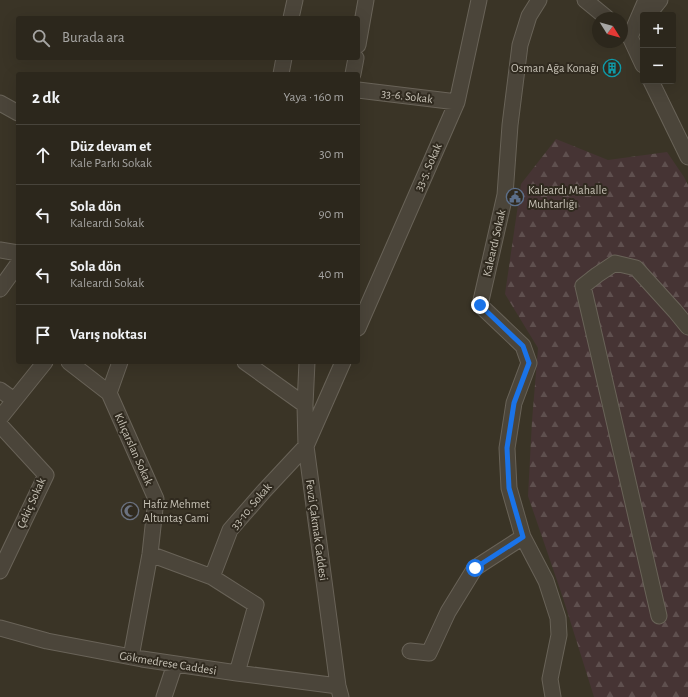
<!DOCTYPE html>
<html lang="tr">
<meta charset="utf-8">
<style>
:root{--surface:#2c271c;--page:#383329;--text:#f1f3f6;--muted:#a6a5a3;--line:#48443b}
body{margin:0;font-family:"Alegreya Sans",sans-serif;background:var(--page);color:var(--text)}
.controls{position:absolute;right:12px;top:12px;display:grid;overflow:hidden;border-radius:4px;box-shadow:0 4px 16px #0002}
.controls button{width:36px;height:36px;display:grid;place-items:center;padding:0;border:0;border-bottom:1px solid var(--line);background:var(--surface);color:var(--text);font:20px sans-serif}
.compass{position:absolute;left:592px;top:12px;width:36px;height:36px;border-radius:50%;background:var(--surface);box-shadow:0 4px 16px #0002;rotate:127deg}
.stop{position:absolute;width:12px;height:12px;margin:-9px;border:3px solid #1a73e8;border-radius:50%;background:#fff}
.stop.end{background:#1a73e8;border-color:#fff;box-shadow:0 1px 4px #0008}
.list{margin:0;padding:0;list-style:none}
h2{display:flex;justify-content:space-between;align-items:center;height:52px;margin:0;padding:0 16px;font-size:17px}
h2 small{font-size:13px;font-weight:400;color:var(--muted)}
.list li{display:grid;grid-template-columns:26px 1fr auto;gap:12px;align-items:center;box-sizing:border-box;height:60px;padding:0 16px;border-top:1px solid var(--line)}
.list b{display:block;font-size:15px;white-space:nowrap}
.list p{margin:0;font-size:13px;white-space:nowrap;color:var(--muted)}
.list em{font-size:13px;font-style:normal;color:var(--muted)}
.icon{flex:none;width:22px;height:22px;fill:none;stroke:currentColor;stroke-width:2;stroke-linecap:round;stroke-linejoin:round}
.map{position:relative;flex:none;width:688px;height:697px;overflow:hidden}
.search{position:absolute;background:var(--surface);box-shadow:0 4px 16px #0002;left:16px;top:16px;width:344px;height:44px;display:flex;align-items:center;gap:10px;box-sizing:border-box;padding:0 14px;border-radius:4px;color:var(--muted);font-size:15px}
.panel{position:absolute;background:var(--surface);box-shadow:0 4px 16px #0002;left:16px;top:72px;width:344px;height:292px;border-radius:4px}
.map>svg:first-child{display:block}
.forest{fill:url(#forest-firs)}
.lines{fill:none;stroke-linecap:round;stroke-linejoin:round}
.minor-casing{stroke:#696358;stroke-width:17}
.minor{stroke:#4b453a;stroke-width:15}
.route{stroke:#1a73e8;stroke-width:5}
.labels{text-anchor:middle;dominant-baseline:central;stroke-width:4;stroke-linejoin:round;paint-order:stroke}
.poi-label{font-size:12px;fill:#c6c1b5;stroke:#302a1f;text-anchor:start}
.street-label{font-size:12px;fill:#c6c1b5;stroke:#302a1f}
</style>
<div class="map">
<svg width="688" height="697" viewBox="0 0 688 697">
<defs>
<pattern id="forest-firs" width="22" height="20" patternUnits="userSpaceOnUse"><rect width="22" height="20" fill="#463434"/><path d="M5 1l3.5 6h-7zM16 11l3.5 6h-7z" fill="#5f504f"/></pattern>
</defs>
<rect width="100%" height="100%" fill="#3a3426"/>
<path class="forest" d="M556 139 608 160 667 152 684 177 688 185V697H594L563 598 528 496 532 421 538 348 505 294 521 184Z"/>
<g class="lines">
<defs>
<path id="minor" d="M539 0 529 16 520 45 510 125 505 195 480 305 523 346 529 363 514 403 507 448 509 488 523 537 546 581 558 618 559 635 550 679 553 697
M585 0 607 18
M648 15 660 0
M291 18 295 0
M623 32 630 37 643 65
M630 37 646 0
M358 45 366 0
M281 74 284 58
M353 74 356 58
M651 81 688 157
M358 90 457 102
M0 103 18 113
M0 250 18 253
M0 289 18 264
M358 328 457 102 479 0
M69 362 109 393
M120 362 109 393 156 499 150 554 131 657
M245 362 305 405
M307 362 305 405 306 446 338 686 341 697
M0 390 14 400
M0 418 45 362
M0 425 46 475 0 571
M150 554 212 577 256 605 237 673
M212 577 230 530 264 491 306 446 343 362
M659 616 583 286 597 275 615 263 636 268 675 311 688 327
M0 628 47 641 142 659 237 673 338 686
M410 651 429 653 448 612 475 568 523 537
M164 697 175 664"/>
</defs>
<use href="#minor" class="minor-casing"/>
<use href="#minor" class="minor"/>
</g>
<g class="lines">
<path class="route" d="M475 568 523 537 509 488 507 448 514 403 529 363 523 346 480 305"/>
</g>
<defs>
<symbol id="building-ring" viewBox="-11 -11 22 22"><circle r="9.5" fill="#302a1f" stroke="#0f9aa8" stroke-width="1.5"/><path d="M-4-6H4V6H1V3H-1V6H-4ZM-2.5-4.3h1.7v1.8h-1.7ZM.8-4.3h1.7v1.8H.8ZM-2.5-1h1.7V.8h-1.7ZM.8-1h1.7V.8H.8Z" fill="#0f9aa8"/></symbol>
<symbol id="civic-ring" viewBox="-11 -11 22 22"><circle r="9.5" fill="#302a1f" stroke="#5c6f8a" stroke-width="1.5"/><path d="M-.6-6.5H3V-4.5H.6V-3L4-1V1h2V6H-6V1h2V-1L-.6-3ZM-1.2 2.5V6h2.4V2.5Z" fill="#5c6f8a"/></symbol>
<symbol id="mosque-ring" viewBox="-11 -11 22 22"><circle r="9.5" fill="#302a1f" stroke="#6b7280" stroke-width="1.5"/><path d="M3.5-4.9A6 6 0 1 0 3.5 4.9A5 5 0 1 1 3.5-4.9Z" fill="#6b7280"/></symbol>
</defs>
<g fill-rule="evenodd">
<use href="#building-ring" x="602" y="58" width="20" height="20"/>
<use href="#civic-ring" x="505" y="187" width="20" height="20"/>
<use href="#mosque-ring" x="120" y="501" width="20" height="20"/>
</g>
<g class="labels">
<g class="poi-label">
<text x="599" y="68" text-anchor="end">Osman Ağa Konağı</text>
<text x="528" y="190">Kaleardı Mahalle<tspan x="528" dy="14">Muhtarlığı</tspan></text>
<text x="143" y="504">Hafız Mehmet<tspan x="143" dy="14">Altuntaş Cami</tspan></text>
</g>
<g class="street-label">
<text transform="translate(407 96) rotate(7)">33-6. Sokak</text>
<text transform="translate(428 167) rotate(-66)">33-5. Sokak</text>
<text transform="translate(494 243) rotate(-77)">Kaleardı Sokak</text>
<text transform="translate(134 449) rotate(66)">Kılıçarslan Sokak</text>
<text transform="translate(31 503) rotate(-66)">Çekiç Sokak</text>
<text transform="translate(251 506) rotate(-50)">33-10. Sokak</text>
<text transform="translate(317 530) rotate(82)">Fevzi Çakmak Caddesi</text>
<text transform="translate(168 663) rotate(9)">Gökmedrese Caddesi</text>
</g>
</g>
</svg>
<div class="controls">
<button>+</button>
<button>−</button>
</div>
<svg class="compass" viewBox="-18 -18 36 36"><path d="M0-13l5 13h-10z" fill="#e53935"/><path d="M0 13l5-13h-10z" fill="#a6a5a3"/></svg>
<div class="stop" style="left:475px;top:568px"></div>
<div class="stop end" style="left:480px;top:305px"></div>
<div class="search"><svg class="icon" aria-label="search" viewBox="0 0 24 24"><circle cx="10" cy="10" r="6"/><path d="M15 15l6 6"/></svg>Burada ara</div>
<section class="panel">
<h2>2 dk<small>Yaya · 160 m</small></h2>
<ul class="list">
<li><svg class="icon" aria-label="ahead" viewBox="0 0 24 24"><path d="M12 20V5M6 11l6-6 6 6"/></svg><div><b>Düz devam et</b><p>Kale Parkı Sokak</p></div><em>30 m</em></li>
<li><svg class="icon" aria-label="left" viewBox="0 0 24 24"><path d="M17 20v-9H6M10 6l-5 5 5 5"/></svg><div><b>Sola dön</b><p>Kaleardı Sokak</p></div><em>90 m</em></li>
<li><svg class="icon" aria-label="left" viewBox="0 0 24 24"><path d="M17 20v-9H6M10 6l-5 5 5 5"/></svg><div><b>Sola dön</b><p>Kaleardı Sokak</p></div><em>40 m</em></li>
<li><svg class="icon" aria-label="arrive" viewBox="0 0 24 24"><path d="M6 21V4h12l-3 4 3 4H6"/></svg><div><b>Varış noktası</b></div></li>
</ul>
</section>
</div>
